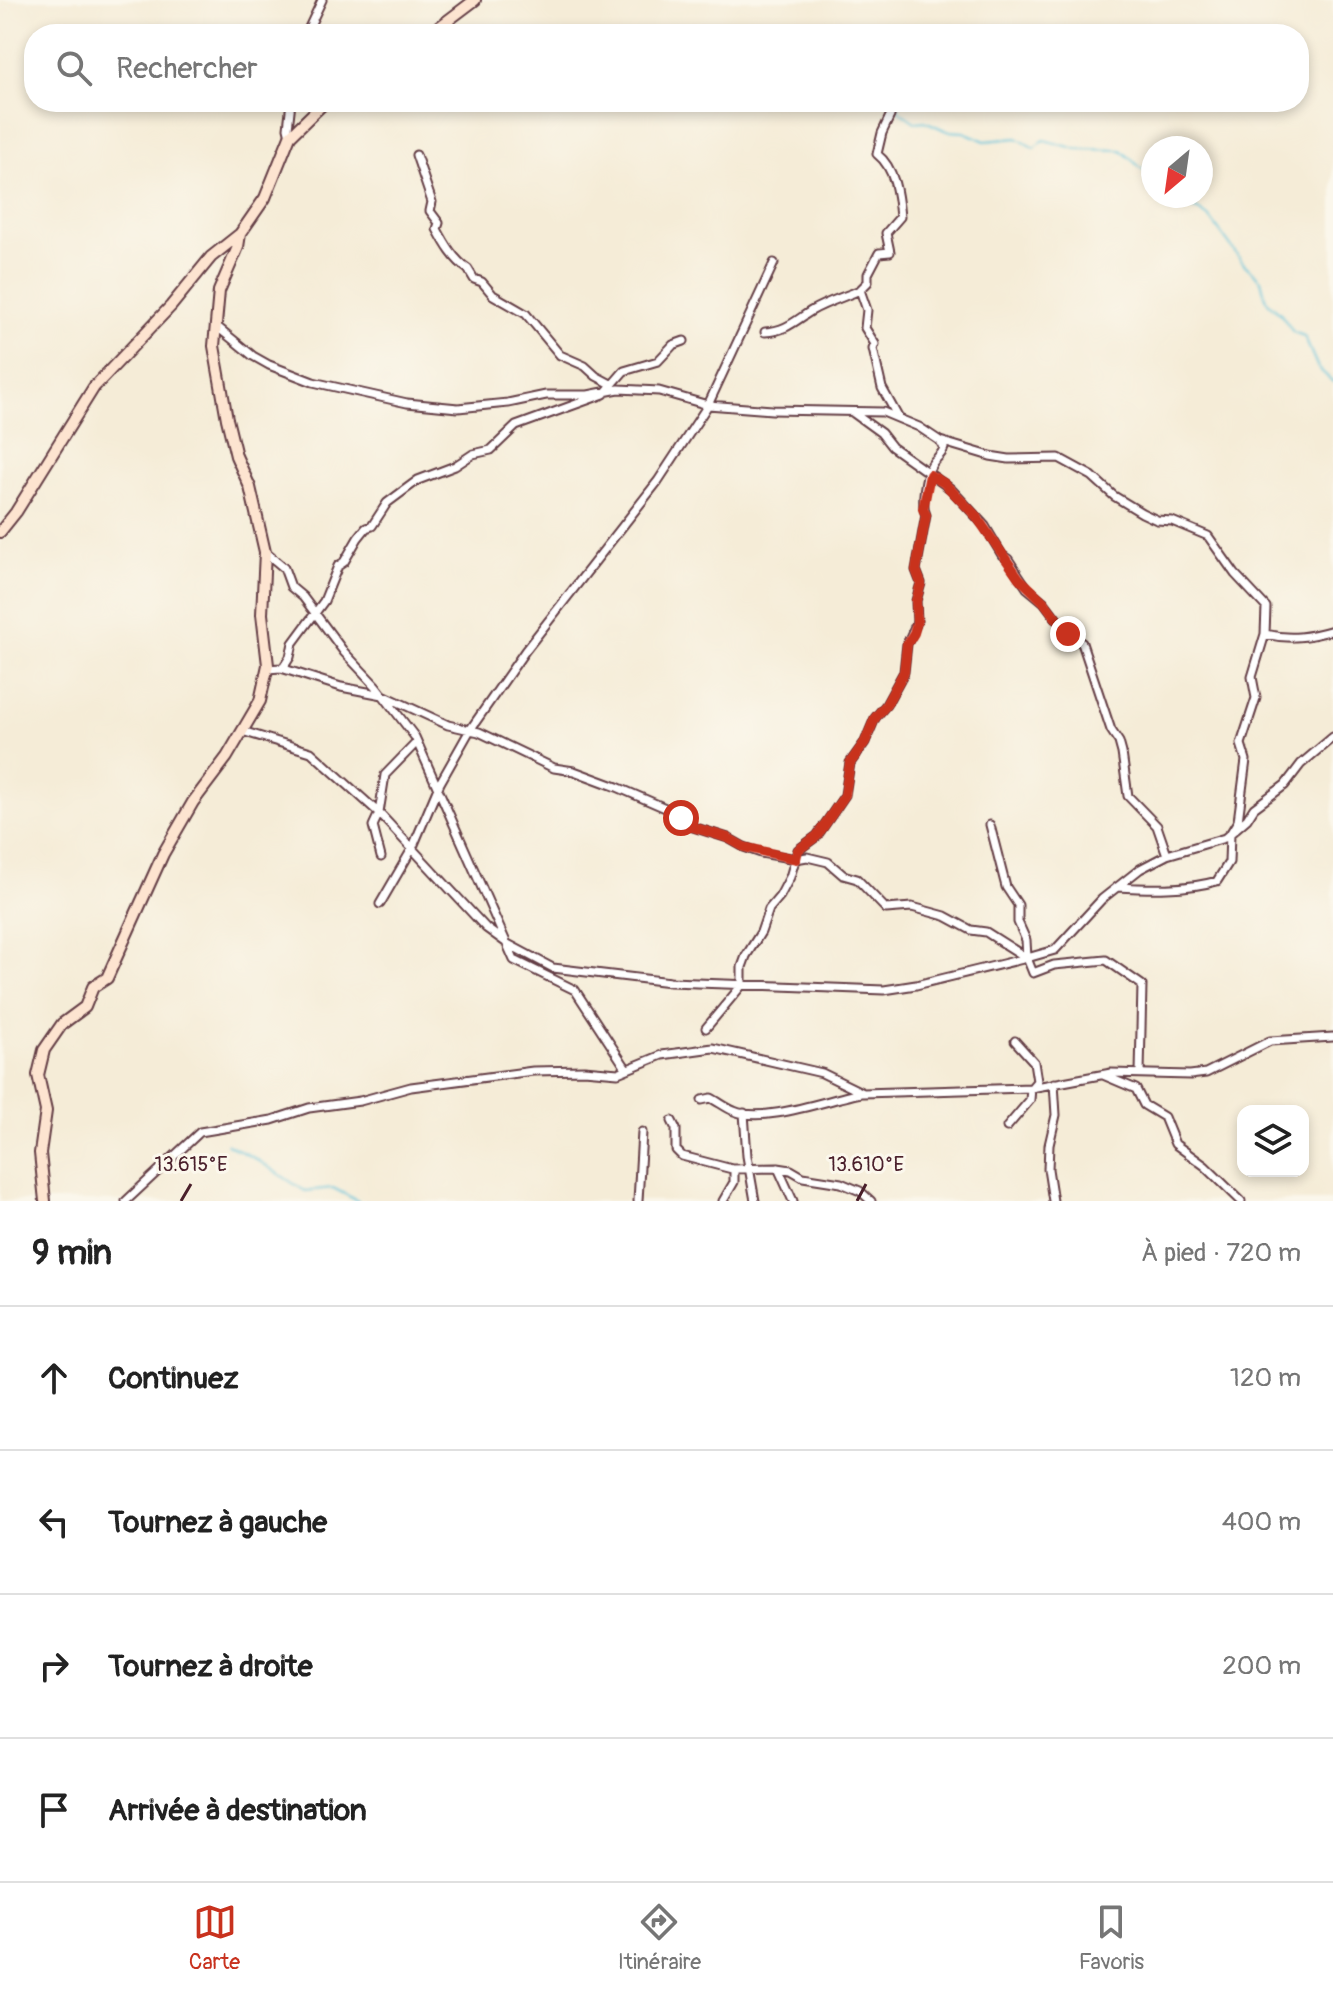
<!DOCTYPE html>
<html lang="fr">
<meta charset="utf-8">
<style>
:root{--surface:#fff;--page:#f6f6f6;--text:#222;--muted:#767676;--line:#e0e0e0;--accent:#c8321e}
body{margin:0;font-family:Pangolin,sans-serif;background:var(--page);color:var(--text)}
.controls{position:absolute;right:24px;bottom:24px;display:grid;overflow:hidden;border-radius:16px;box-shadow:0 4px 12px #0003}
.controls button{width:72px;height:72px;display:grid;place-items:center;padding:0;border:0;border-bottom:2px solid var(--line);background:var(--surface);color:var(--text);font:40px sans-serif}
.compass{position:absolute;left:1141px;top:136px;width:72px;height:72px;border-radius:50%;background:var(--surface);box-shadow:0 4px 12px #0003;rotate:209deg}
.stop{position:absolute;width:24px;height:24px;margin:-18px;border:6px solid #c8321e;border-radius:50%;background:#fff}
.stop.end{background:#c8321e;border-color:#fff;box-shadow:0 2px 8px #0008}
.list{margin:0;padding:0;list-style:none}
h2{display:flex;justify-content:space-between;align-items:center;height:104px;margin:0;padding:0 32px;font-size:34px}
h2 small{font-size:26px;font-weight:400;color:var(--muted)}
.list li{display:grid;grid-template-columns:52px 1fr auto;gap:24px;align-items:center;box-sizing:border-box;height:144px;padding:0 32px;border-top:2px solid var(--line)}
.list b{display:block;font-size:30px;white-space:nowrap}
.list em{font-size:26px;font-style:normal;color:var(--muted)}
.icon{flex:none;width:44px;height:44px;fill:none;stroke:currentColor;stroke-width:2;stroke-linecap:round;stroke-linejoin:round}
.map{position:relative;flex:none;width:1333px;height:1201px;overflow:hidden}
.search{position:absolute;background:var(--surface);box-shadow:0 4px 12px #0003;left:24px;right:24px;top:24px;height:88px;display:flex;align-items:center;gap:20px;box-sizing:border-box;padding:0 28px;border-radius:32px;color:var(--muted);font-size:30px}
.sheet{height:680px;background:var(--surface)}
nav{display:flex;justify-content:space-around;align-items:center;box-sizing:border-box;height:112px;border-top:2px solid var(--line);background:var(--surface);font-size:22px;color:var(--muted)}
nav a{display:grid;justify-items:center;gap:4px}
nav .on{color:var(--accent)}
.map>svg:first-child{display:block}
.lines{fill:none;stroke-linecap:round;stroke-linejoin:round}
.stream{stroke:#5bc1d9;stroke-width:2}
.street-casing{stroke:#643e45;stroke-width:11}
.secondary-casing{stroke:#643e45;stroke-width:14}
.street{stroke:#fff;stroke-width:7}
.secondary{stroke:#fde4d0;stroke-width:10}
.route{stroke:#c8321e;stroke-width:10}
.ticks{fill:none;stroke:#4a1f2b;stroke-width:3}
.ticks-label{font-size:20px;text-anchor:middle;fill:#4a1f2b;stroke:#fbf7ec;stroke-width:6;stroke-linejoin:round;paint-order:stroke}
</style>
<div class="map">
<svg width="1333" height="1201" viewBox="0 0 1333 1201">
<rect width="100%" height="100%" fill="#fbf7ec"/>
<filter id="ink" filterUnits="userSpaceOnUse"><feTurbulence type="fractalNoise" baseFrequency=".0125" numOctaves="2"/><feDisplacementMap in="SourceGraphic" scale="16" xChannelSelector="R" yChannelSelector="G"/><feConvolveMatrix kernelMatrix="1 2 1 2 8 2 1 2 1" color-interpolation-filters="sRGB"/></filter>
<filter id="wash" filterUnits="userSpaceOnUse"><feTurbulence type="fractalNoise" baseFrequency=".006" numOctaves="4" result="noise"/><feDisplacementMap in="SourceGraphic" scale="32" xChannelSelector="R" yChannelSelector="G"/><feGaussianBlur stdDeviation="1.8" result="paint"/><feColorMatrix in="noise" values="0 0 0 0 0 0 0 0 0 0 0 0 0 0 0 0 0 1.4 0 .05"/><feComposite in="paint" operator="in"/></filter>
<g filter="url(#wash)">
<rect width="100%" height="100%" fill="#f5ecd7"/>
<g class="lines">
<path class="stream" d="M906 102 900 104 898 110 915 122 925 121 947 131 964 132 985 141 1017 138 1034 148 1044 140 1077 149 1121 150 1141 168 1153 175
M1170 196 1177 203 1198 210 1210 218 1243 263 1261 280 1266 300 1280 313 1293 332 1304 336 1318 368 1333 382
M227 1144 256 1159 305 1191 333 1188 358 1201"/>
</g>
</g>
<g filter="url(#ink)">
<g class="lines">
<defs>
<path id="street" d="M306 34 322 0
M890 116 882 133 877 154C895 168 898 195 900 217L886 233 890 252 879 253 868 274V282L860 290 867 310 865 328 875 344 873 349 882 388 898 417
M290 136 288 128 291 102
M416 155 432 202 430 211 439 223 437 229C445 244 454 260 468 269L474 279 482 282 493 295 526 314 560 355 585 366 596 376 611 384
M215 325 253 356 269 365 313 382 407 403 458 408 508 403 546 395H588L619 389 659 391 708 405 772 410 883 412 919 427 940 441 990 456 1009 459 1059 458 1092 476 1114 496 1142 513 1157 520 1172 521 1208 536 1235 574 1266 607 1265 634 1252 677 1256 698 1241 744 1246 760 1238 821 1230 834 1229 862 1217 881C1185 890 1150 889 1117 887
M765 332C786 331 795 321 811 311 826 302 844 297 860 290
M852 412 881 433 892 447 951 489 985 526 1002 555 1008 559 1027 588 1044 602 1068 634 1082 643 1111 730 1119 742 1122 753 1128 796 1157 826 1167 855
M265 552 284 568 291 587 303 597 344 652 376 686 415 737 514 960 575 990 626 1068
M1265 634C1290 640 1309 637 1333 630
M283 668 290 657 293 643 324 601 338 566 344 562 358 538 366 528 372 526 387 503 418 480 455 466 473 454 491 450 516 426 604 394 624 371 658 361 673 345 684 341
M242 731 311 752 379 813 486 928 508 944 553 968 670 982 884 990 916 985 1027 958 986 932 971 930 945 916 912 907 886 909 857 879 843 875 828 862 807 857 796 859 761 853 744 847 728 838 693 827 670 810 617 787 574 771 554 768 479 732 448 725 383 695 341 687 281 668 267 669
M990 825 1006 887 1018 905V922L1026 940 1027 958
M381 857 373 826 379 813 385 775 417 742
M380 904 412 849 440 783 470 730 525 651 658 481 708 405 774 263
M706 1028 742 985V967L746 956 761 932 769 909 780 896 790 877 798 850 817 836 845 795 850 763 865 742 875 718 886 705 904 672 907 644 917 622 916 601 921 583 916 570 926 515C921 503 925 475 932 464 936 457 941 457 944 448L940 441
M1140 1073 1142 985 1106 960 1054 965 1033 973 1027 958 1055 950 1102 899 1140 869 1167 855 1225 838 1247 819 1254 808 1285 785 1301 764 1333 737
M1103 1075 1136 1089 1144 1105 1164 1117 1175 1144 1205 1166 1241 1201
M702 1100 711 1098C719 1102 726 1108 734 1111 764 1124 829 1099 861 1093
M744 1113 747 1156 755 1201
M672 1121 676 1129V1150L682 1156 732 1169 778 1168 791 1170 803 1177 841 1183 860 1191 871 1201
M1007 1127 1030 1100 1031 1088 1037 1081 1034 1062 1015 1041
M778 1168 793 1201
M126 1201 200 1132 272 1120 309 1108 360 1101 411 1087 533 1071 584 1070 618 1073 662 1055 713 1048 822 1073 863 1093 1031 1088 1111 1073 1190 1075 1206 1073 1270 1041 1333 1037
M638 1201 642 1132
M723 1201 734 1182V1169
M1053 1201 1048 1169 1049 1145 1056 1115 1054 1083"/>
<path id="secondary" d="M430 34 475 0
M0 532 16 512 94 387 171 306 211 257 240 234 265 198 290 136 325 102
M45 1201 40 1153 46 1111 38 1075 44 1050 62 1024 85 1007 93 987 107 978 163 854 193 802 227 757 260 701 268 665 262 614 265 552 250 487 236 456 227 419 214 346 219 291 238 247 240 234"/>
</defs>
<use href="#street" class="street-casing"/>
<use href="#secondary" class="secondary-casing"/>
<use href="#street" class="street"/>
<use href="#secondary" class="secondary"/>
</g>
</g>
<g class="lines" filter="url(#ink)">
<path class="route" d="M681 818 693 827 728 838 744 847 796 859 798 850 817 836 845 795 850 763 865 742 875 718 886 705 904 672 907 644 914 633 917 622 916 601 921 583 916 570 926 515 923 509 930 475 944 483 976 516 1019 578 1044 602 1068 634"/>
</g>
<path class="ticks" d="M181 1201 191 1184M857 1201 866 1184"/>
<g class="ticks-label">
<text x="191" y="1171">13.615°E</text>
<text x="866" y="1171">13.610°E</text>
</g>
</svg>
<div class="controls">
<button><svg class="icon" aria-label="layers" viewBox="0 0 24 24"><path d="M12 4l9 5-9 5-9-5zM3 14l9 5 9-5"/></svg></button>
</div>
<svg class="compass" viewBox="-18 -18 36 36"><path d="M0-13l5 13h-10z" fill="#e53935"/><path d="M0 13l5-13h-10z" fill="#767676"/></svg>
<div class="stop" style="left:681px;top:818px"></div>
<div class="stop end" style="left:1068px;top:634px"></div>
<div class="search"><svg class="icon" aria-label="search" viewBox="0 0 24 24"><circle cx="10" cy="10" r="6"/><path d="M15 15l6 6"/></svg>Rechercher</div>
</div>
<section class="sheet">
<h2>9 min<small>À pied · 720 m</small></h2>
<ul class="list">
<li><svg class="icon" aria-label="ahead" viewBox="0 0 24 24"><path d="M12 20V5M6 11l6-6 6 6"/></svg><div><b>Continuez</b></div><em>120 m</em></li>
<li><svg class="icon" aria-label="left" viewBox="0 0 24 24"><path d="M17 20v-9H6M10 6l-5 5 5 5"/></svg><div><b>Tournez à gauche</b></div><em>400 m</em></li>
<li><svg class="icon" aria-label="right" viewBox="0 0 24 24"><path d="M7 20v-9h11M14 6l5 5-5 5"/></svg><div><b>Tournez à droite</b></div><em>200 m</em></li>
<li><svg class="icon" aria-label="arrive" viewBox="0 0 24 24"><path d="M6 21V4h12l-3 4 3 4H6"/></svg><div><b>Arrivée à destination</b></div></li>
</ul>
</section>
<nav>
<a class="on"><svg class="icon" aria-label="map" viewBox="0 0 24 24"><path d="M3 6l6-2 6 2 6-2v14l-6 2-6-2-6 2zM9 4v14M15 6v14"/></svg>Carte</a>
<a><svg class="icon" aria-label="directions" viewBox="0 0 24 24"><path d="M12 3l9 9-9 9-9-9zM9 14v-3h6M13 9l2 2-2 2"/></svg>Itinéraire</a>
<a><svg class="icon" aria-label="saved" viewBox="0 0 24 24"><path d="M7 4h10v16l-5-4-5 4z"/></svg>Favoris</a>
</nav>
